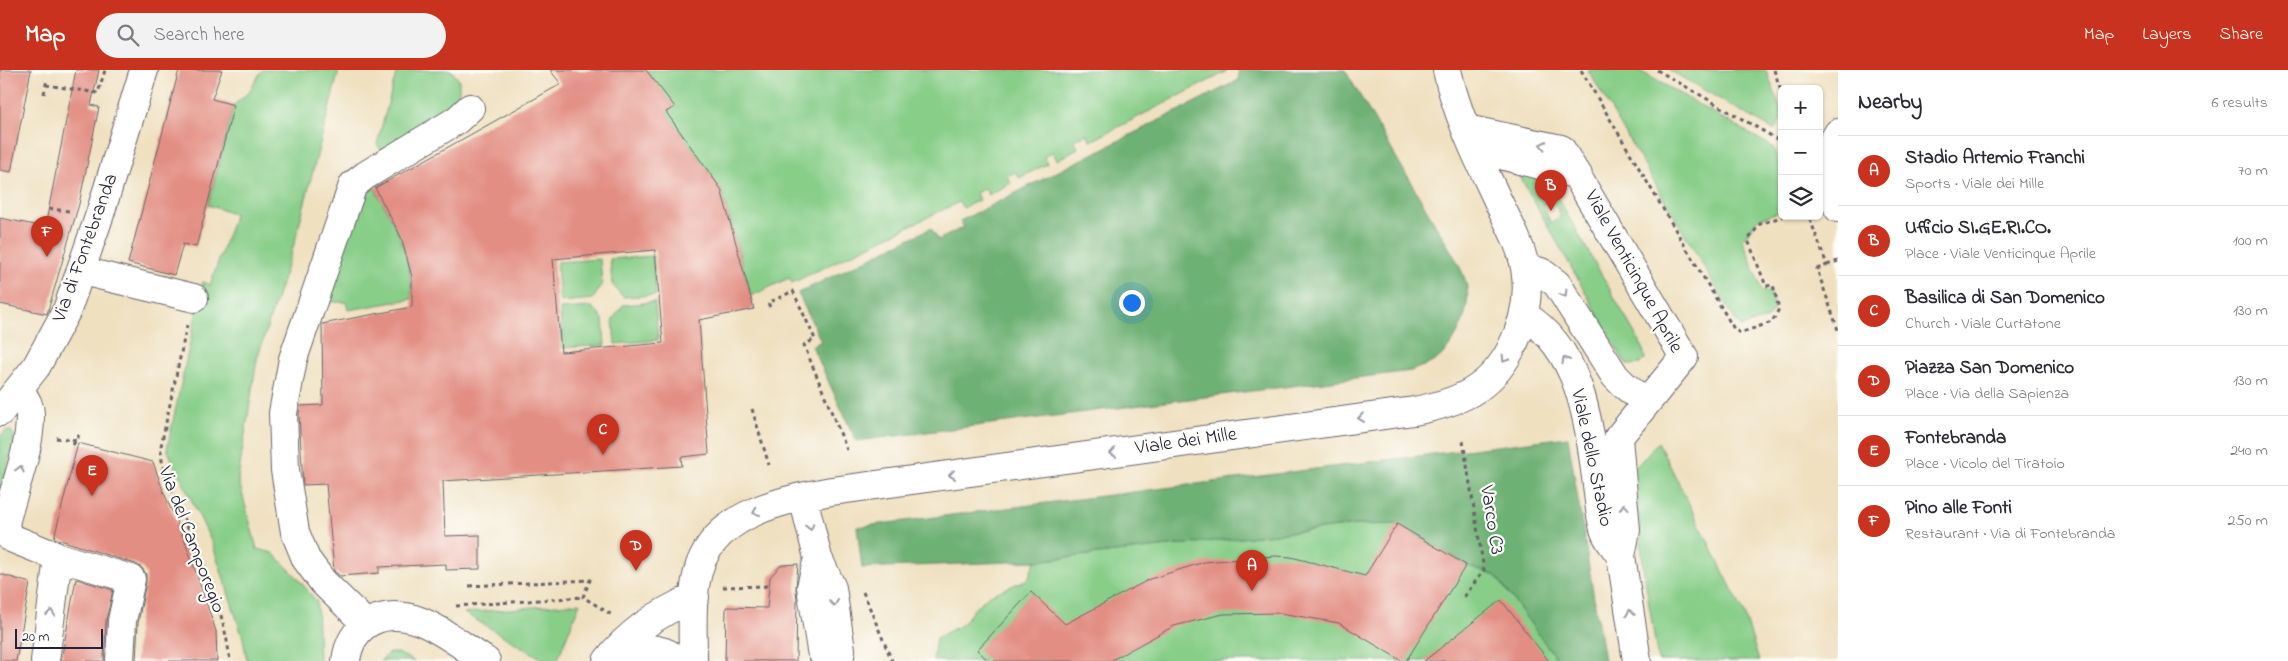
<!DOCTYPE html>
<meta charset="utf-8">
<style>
:root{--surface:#fff;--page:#f2f2f3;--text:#2b2b33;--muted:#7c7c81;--line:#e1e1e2;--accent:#c8321e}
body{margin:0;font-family:"Indie Flower",sans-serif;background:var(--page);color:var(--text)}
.controls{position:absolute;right:15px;top:15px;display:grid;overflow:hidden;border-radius:8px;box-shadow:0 1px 4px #0004}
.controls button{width:45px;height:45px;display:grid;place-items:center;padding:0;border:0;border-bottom:1px solid var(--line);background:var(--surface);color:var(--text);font:25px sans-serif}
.scale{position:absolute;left:15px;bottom:12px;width:88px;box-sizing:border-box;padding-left:5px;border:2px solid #22223b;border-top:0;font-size:14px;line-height:18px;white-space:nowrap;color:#22223b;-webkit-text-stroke:4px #fdfcf7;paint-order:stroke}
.you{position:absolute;left:1131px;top:232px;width:18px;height:18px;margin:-12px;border:4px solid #fff;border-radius:50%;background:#1a73e8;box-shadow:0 0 0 8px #1a73e833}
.badge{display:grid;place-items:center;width:32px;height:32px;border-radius:50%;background:var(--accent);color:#fff;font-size:16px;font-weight:700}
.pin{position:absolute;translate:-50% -41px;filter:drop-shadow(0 1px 2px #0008)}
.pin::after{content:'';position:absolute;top:26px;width:18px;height:15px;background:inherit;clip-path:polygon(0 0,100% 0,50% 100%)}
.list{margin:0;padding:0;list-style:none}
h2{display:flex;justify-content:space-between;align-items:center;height:65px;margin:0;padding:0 20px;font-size:21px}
h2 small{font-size:16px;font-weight:400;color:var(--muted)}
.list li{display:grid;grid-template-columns:32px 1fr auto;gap:15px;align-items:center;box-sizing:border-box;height:70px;padding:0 20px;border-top:1px solid var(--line)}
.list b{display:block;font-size:19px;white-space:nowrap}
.list p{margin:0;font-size:16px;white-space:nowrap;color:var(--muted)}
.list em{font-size:16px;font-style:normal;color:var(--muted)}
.icon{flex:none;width:28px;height:28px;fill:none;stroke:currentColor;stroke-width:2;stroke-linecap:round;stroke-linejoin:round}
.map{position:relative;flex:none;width:1838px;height:591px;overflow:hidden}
header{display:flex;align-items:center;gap:30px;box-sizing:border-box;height:70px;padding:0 25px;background:var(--accent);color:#fff}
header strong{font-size:24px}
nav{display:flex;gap:28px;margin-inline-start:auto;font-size:18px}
.search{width:350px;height:45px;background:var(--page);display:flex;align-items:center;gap:12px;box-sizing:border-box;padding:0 18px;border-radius:28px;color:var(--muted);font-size:19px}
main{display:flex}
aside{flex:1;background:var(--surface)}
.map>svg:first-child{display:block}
.green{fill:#88ce89;stroke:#557862;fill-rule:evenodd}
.forest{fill:#6eb175;stroke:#486a58}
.building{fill:#e38e83;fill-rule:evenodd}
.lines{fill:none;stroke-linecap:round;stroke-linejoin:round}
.minor-casing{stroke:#6a646a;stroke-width:30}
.path{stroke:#6a646a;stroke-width:3;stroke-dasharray:4 4;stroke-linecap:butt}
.minor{stroke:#fff;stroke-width:28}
.oneway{stroke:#9c9ca7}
.labels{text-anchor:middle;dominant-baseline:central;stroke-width:4.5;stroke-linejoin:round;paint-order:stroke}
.street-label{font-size:20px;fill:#22223b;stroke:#fdfcf7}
</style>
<header>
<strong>Map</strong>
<div class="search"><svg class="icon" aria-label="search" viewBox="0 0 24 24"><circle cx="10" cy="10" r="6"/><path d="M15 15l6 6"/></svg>Search here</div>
<nav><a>Map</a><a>Layers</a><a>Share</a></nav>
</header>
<main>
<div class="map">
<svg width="1838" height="591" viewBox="0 0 1838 591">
<rect width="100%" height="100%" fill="#fdfcf7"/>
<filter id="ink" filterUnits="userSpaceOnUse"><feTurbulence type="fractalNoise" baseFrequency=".02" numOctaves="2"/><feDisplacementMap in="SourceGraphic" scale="10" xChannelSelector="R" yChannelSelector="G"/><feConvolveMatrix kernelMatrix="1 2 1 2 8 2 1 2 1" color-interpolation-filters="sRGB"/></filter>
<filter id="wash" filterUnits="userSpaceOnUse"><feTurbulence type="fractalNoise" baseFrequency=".0096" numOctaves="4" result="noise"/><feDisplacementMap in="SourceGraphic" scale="20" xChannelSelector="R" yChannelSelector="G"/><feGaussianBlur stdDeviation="1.12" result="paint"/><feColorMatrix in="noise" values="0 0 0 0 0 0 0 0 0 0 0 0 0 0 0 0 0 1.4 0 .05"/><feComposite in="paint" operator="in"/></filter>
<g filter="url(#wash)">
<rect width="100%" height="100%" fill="#efe0c0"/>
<path class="green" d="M262 0H339L295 171 257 289 238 408 257 479 273 483 296 506 317 532 319 591H247L243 568 212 473 167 379 203 212 210 215 235 144 208 135 234 35 249 22Z
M397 0H451L459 10V21C444 48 411 64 386 80L380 79 377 74Z
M646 0H1226V2L1091 71 1087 64 1074 70 1078 78 1057 90 1052 82 1044 87 1047 94 1019 108 1016 102 1007 106 1011 113 988 125 985 118 976 123 979 130 963 138 959 132 792 213 789 208 751 226 721 119 666 42 674 37Z
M1588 0H1638L1773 77 1782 100V141L1758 149 1743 170 1762 221H1770L1774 239 1768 248 1741 257 1737 253Z
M1669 0H1766L1782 43V48L1774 60Z
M1514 96 1545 105 1643 278 1645 289 1640 294 1628 295 1624 291ZM1552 129 1561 146 1551 153 1542 135Z
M374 117C396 157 411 182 412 229L348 240 346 232H322L362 128Z
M653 186 656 225 623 227 612 214 610 189Z
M600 189 602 214 593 229 560 232 557 192Z
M655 232 658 270 615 274 613 249 623 235Z
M592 237 603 249 605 275 563 278 560 239Z
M5 361H11L15 366 0 424V366Z
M1658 372 1744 543 1759 591H1658L1643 496 1635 398Z
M1397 454 1466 495 1496 506 1558 591H933L936 568 963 554 974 539 988 526 1028 509 1035 491 1356 455Z
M580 533 557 591H546L464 543Z
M389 583H398L414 591H380Z"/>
<path class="forest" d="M1238 0H1345L1455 188C1459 196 1464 204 1466 213 1473 237 1456 276 1436 290 1429 295 1419 297 1411 301L856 371 812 276 821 271 798 223 931 158 938 170 964 157 960 151 1239 10Z
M1568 367 1604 591H1558L1496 506 1466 495 1397 454 1356 455 1035 491 862 498 857 457Z"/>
<g id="blocks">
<path class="building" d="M0 0H31L11 102 0 100Z
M76 0H99L91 35 99 37 79 134 47 244 0 234V148L45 157Z
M179 0H222L212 29 234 35 196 177 183 174 174 205 128 193Z
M550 0H646L675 37 666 42 721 119 754 239 699 250 709 384 681 387 682 396 443 411 445 466 480 465V499L446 500V494L379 497V503L340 506 334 501 326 414 303 415 299 344 300 336 323 335 322 254 412 237V207L401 167 375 118 561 14ZM655 180 663 273 561 282 553 189Z
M78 373 153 392 164 423 185 471 216 561 217 591H136L138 553 146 512V504L142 498 136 494 54 468Z
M1397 454 1466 495 1406 591H1402L1339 553 1280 543 1223 544 1174 556 1110 591H989L977 580 1031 522 1065 554 1150 509 1204 492 1275 486 1291 487 1365 506Z
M798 494 796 519 797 530 796 591H725L726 537 767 538 770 507 781 495Z
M0 504 30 513 16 591H0Z
M76 509 113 520 106 550 104 591H61Z
M1501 530 1549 591H1424Z"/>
</g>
</g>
<g filter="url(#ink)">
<use href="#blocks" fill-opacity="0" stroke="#6a646a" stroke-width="1"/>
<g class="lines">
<defs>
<path id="minor" d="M1466 59 1561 79 1684 287 1618 368 1626 460 1621 486 1637 591
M1838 63C1818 93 1827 107 1838 138
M1481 80 1578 105
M1525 197 1541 202 1557 214 1615 306 1624 315 1646 333
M82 201 194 228
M1524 245C1582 280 1589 355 1597 415 1599 428 1600 452 1606 464 1609 471 1616 479 1621 486
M19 320C25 327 30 335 30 344 31 379 13 420 5 454L7 464 11 468 58 487 45 591
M0 342 36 297 67 240 100 144 144 0
M803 427 818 488 832 518 841 580 839 591
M58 487 131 509 122 551 120 591
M818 488 811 517 821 580 827 591
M366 554 323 512 306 489 295 462 285 400 283 343 293 289 353 115 366 105 457 50 470 38
M611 586C636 579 658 573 679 591
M346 591C348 574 356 559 372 551 412 532 453 571 486 591
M607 591C629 562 662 541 695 527
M693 591C693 560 690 525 700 495 719 442 784 430 832 421L1414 341C1457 333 1490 320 1511 279 1524 253 1530 225 1525 198 1521 174 1508 152 1498 131 1478 88 1457 46 1447 0"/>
</defs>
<use href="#minor" class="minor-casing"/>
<path class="path" d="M1581 0 1734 259 1740 263 1772 252 1779 239 1773 215 1766 216 1748 170 1760 154 1784 146
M1657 0 1782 72
M1774 0 1782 24
M46 15 98 23 105 0
M44 24 47 9
M1782 66 1779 70 1782 77
M49 139 70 141
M1810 149 1827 195 1817 199 1838 260
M1827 195 1838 191
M770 237 768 233 793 221 815 269 804 275 847 380
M187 255 161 376C160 402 175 425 184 448 203 493 225 543 230 591
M752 339 769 395
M56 368 76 370
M1463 371 1484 500 1464 527
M73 375 79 365
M469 516 590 510 583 527 612 545
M723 517 769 516
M863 522 892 591
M456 536 583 527"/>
<use href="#minor" class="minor"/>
</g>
<defs><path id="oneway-chevron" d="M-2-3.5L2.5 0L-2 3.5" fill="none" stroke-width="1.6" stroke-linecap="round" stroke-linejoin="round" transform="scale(1.25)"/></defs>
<g class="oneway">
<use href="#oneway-chevron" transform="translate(1543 75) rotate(-168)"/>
<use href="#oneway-chevron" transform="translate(1564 224) rotate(58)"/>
<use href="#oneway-chevron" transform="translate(1505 289) rotate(122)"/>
<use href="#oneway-chevron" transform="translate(1565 290) rotate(-120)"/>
<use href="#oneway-chevron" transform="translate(1361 348) rotate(172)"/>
<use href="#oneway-chevron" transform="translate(1113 383) rotate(172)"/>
<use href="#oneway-chevron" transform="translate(20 399) rotate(-76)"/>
<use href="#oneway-chevron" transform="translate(952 405) rotate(172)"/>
<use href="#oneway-chevron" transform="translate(1624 437) rotate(-95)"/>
<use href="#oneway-chevron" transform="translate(756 442) rotate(155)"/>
<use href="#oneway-chevron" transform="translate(810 457) rotate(76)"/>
<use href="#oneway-chevron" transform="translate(834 533) rotate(82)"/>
<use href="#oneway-chevron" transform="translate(51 543) rotate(-83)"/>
<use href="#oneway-chevron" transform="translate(1630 543) rotate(-98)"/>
</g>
</g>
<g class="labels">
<g class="street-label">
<text transform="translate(86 178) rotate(-70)">Via di Fontebranda</text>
<text transform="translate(1633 202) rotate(61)">Viale Venticinque Aprile</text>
<text transform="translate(1186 372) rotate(-8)">Viale dei Mille</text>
<text transform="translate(1591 388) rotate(78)">Viale dello Stadio</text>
<text transform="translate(1491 450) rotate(81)">Varco C3</text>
<text transform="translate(191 470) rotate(69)">Via del Camporegio</text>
</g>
</g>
</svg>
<div class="controls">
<button>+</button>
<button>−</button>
<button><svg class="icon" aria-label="layers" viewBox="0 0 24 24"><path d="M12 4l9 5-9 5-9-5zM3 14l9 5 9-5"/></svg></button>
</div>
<div class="scale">20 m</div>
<div class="you"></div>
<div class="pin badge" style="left:1252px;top:521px">A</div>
<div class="pin badge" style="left:1551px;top:141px">B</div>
<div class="pin badge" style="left:603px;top:385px">C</div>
<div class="pin badge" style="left:636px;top:501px">D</div>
<div class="pin badge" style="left:92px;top:426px">E</div>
<div class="pin badge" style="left:47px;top:187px">F</div>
</div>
<aside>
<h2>Nearby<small>6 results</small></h2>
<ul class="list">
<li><span class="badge">A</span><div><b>Stadio Artemio Franchi</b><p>Sports · Viale dei Mille</p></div><em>70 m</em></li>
<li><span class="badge">B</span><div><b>Ufficio SI.GE.RI.CO.</b><p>Place · Viale Venticinque Aprile</p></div><em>100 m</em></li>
<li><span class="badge">C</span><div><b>Basilica di San Domenico</b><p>Church · Viale Curtatone</p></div><em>130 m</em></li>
<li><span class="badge">D</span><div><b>Piazza San Domenico</b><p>Place · Via della Sapienza</p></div><em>130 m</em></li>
<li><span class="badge">E</span><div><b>Fontebranda</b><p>Place · Vicolo del Tiratoio</p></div><em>240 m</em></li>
<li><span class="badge">F</span><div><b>Pino alle Fonti</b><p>Restaurant · Via di Fontebranda</p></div><em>250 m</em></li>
</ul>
</aside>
</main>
